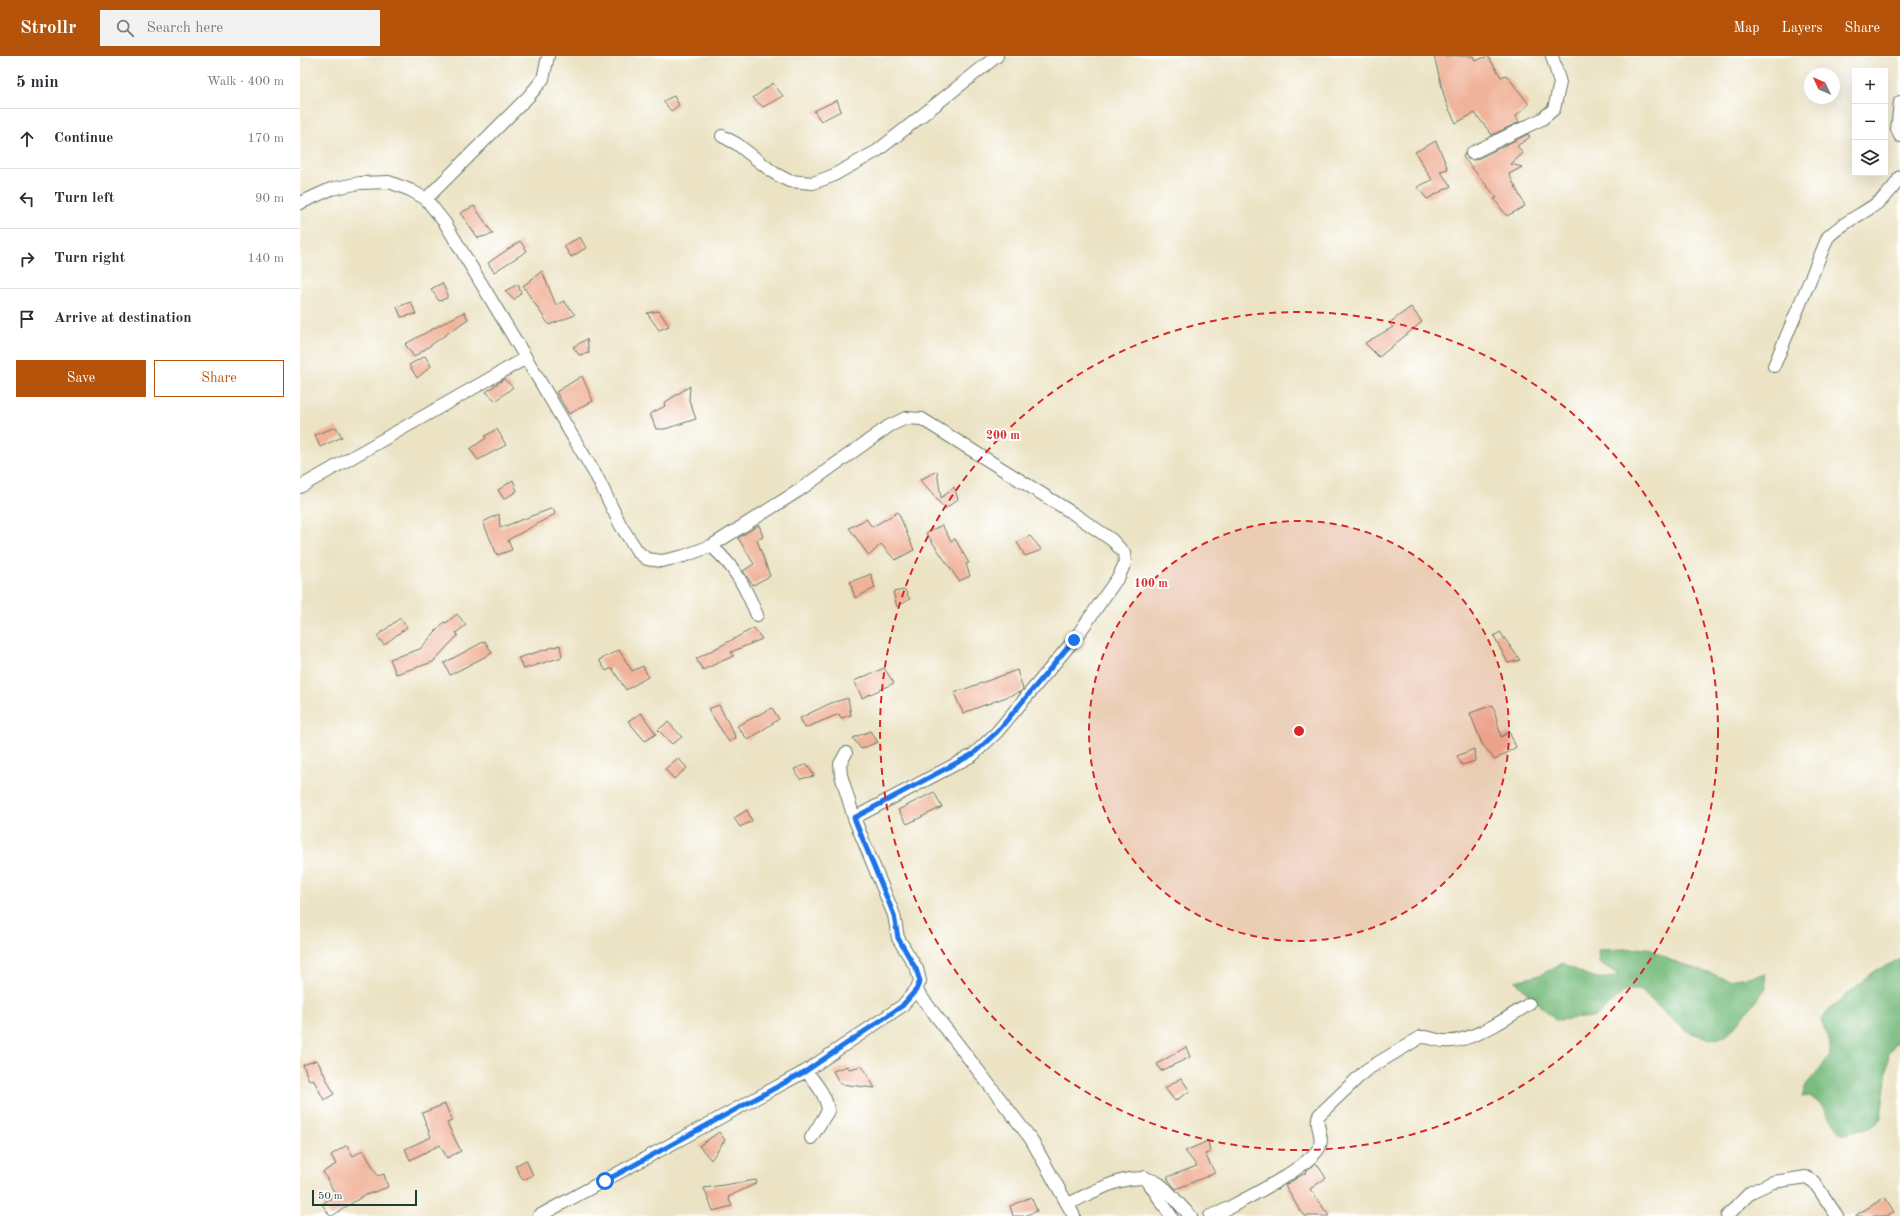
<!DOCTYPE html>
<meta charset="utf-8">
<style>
:root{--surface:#fff;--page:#f2f2f3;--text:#2b2b33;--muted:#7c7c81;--line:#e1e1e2;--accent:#b45309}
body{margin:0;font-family:"Old Standard TT",serif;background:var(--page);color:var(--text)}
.controls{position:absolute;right:12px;top:12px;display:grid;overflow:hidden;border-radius:0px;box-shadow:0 4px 16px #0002}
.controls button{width:36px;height:36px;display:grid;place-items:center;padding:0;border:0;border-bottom:1px solid var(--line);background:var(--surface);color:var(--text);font:20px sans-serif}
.compass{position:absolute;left:1504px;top:12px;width:36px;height:36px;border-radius:50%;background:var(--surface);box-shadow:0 4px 16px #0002;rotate:314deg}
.scale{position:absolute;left:12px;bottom:10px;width:105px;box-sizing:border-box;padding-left:4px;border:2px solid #1f3d34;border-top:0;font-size:11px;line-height:14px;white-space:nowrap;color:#1f3d34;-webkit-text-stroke:3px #fff;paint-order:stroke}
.stop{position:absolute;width:12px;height:12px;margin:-9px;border:3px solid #1a73e8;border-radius:50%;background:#fff}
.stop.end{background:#1a73e8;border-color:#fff;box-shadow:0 1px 4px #0008}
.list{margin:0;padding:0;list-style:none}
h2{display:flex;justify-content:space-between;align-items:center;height:52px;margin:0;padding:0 16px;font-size:17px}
h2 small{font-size:13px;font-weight:400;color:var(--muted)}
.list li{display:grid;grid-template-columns:26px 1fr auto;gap:12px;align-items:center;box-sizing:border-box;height:60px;padding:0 16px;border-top:1px solid var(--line)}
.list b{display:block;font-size:15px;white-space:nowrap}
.list em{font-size:13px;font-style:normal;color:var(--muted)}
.actions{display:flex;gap:8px;padding:12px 16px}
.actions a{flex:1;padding:9px 0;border:1px solid var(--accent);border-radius:0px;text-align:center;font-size:14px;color:var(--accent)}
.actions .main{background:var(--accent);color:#fff}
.icon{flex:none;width:22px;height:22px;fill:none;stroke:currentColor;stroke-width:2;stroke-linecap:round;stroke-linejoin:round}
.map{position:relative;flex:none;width:1600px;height:1160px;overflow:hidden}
header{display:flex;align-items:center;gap:24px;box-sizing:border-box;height:56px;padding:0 20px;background:var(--accent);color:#fff}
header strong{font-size:19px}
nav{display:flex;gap:22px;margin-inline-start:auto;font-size:14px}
.search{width:280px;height:36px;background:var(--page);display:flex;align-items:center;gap:10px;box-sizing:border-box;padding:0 14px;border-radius:0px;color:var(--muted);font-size:15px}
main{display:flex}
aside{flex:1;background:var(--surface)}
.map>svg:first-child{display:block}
.forest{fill:#78bc7e;stroke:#4c7c59}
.building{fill:#f0b299}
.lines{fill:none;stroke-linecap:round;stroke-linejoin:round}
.minor-casing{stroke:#677766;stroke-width:14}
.minor{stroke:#fff;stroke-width:12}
.route{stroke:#1a73e8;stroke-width:5}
.ring{fill:none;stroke:#d62828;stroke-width:2;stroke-dasharray:7 5}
.centre{fill:#d62828;stroke:#fff;stroke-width:2}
.ring-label{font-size:12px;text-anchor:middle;font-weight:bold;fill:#d62828;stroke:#fff;stroke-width:4;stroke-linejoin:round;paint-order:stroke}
</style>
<header>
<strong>Strollr</strong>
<div class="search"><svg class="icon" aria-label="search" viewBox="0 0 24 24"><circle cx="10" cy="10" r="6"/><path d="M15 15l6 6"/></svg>Search here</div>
<nav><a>Map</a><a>Layers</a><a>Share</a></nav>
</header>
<main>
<aside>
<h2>5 min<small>Walk · 400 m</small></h2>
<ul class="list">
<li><svg class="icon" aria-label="ahead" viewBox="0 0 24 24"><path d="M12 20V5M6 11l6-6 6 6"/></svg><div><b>Continue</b></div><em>170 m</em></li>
<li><svg class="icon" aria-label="left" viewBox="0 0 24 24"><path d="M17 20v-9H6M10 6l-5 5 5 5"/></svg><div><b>Turn left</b></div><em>90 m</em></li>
<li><svg class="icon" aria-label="right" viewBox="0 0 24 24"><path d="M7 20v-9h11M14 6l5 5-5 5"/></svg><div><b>Turn right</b></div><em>140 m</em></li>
<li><svg class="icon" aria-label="arrive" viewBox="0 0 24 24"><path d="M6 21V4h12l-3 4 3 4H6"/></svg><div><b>Arrive at destination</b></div></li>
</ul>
<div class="actions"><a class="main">Save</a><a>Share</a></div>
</aside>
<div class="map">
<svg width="1600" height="1160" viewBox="0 0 1600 1160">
<rect width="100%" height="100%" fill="#fff"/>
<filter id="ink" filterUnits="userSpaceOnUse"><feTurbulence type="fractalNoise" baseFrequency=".025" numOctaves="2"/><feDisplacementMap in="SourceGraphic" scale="8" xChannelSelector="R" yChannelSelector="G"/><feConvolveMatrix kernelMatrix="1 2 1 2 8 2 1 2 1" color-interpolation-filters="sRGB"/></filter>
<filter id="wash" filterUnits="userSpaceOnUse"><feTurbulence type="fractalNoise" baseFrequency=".012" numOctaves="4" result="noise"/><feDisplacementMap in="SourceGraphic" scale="16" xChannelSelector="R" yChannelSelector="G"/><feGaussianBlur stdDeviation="0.9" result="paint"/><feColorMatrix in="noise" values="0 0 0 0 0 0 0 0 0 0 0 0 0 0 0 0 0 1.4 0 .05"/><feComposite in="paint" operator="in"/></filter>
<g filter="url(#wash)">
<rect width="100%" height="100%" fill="#ece3c4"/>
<path class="forest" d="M1348 892 1370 904 1429 924 1465 918 1466 932 1434 972 1424 981 1411 983 1386 975 1340 934H1326L1295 961 1255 964 1215 925 1240 919 1263 907C1282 917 1298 928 1319 919L1299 906 1298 894Z
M1600 903V981L1589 997 1581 1062 1572 1070 1543 1079 1520 1048 1510 1040 1502 1041 1506 1029 1530 1000V987L1521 964 1528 954 1575 915Z"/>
<g id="blocks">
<path class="building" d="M1134 0H1173L1175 5 1188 0 1201 21 1206 19 1229 48 1216 60 1219 66 1192 79 1175 57 1156 67 1146 47Z
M473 27 483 40 463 51 453 42Z
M374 40 379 49 371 55 363 45Z
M537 44 541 55 521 65 514 55Z
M1228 78 1230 81 1217 90 1223 97 1211 108 1222 111 1209 118 1225 150 1207 160 1194 143 1197 142 1163 101 1165 97 1168 103 1175 104Z
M1136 85 1148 113 1140 115 1151 130 1127 143 1117 131 1132 124 1115 96Z
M174 150 193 178 178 182 160 157Z
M280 181 286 192 271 201 264 190Z
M220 185 227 195 194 216 188 207Z
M242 215 256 249 264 245 275 259 249 269 223 230Z
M142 227 147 237V242L139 245 131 233Z
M218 228 221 237 214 244 205 235Z
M111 246 116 258 101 261 97 251Z
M1111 251 1122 266 1079 301 1065 287 1093 271 1089 267Z
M359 255 369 270 359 274 347 257Z
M164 256 168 263 114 301 105 288Z
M287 283 289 297 279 299 273 291Z
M125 300 131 310 117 322 109 309Z
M282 320 293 345 269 358 256 336Z
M204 323 213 331 196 345 186 336Z
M390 330 389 344 396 363 365 373H356L350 358 365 350 364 347Z
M36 371 42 381 20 391 15 379Z
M197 373 206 389 178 404 170 393 186 382 185 380Z
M637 415 641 442 654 431 658 443 645 453 620 424Z
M213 424 217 435 204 443 198 434Z
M253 452 255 458 208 484 212 494 197 499 183 466 199 458 200 472Z
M598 456 614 494 595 504 581 488 569 500 549 472 566 463 572 471Z
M459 469 463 481 457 484 470 520 453 529 443 515 454 508 438 482Z
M642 469 651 485 655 483 669 507 666 508 670 520 659 525 626 477Z
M730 480 742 494 725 500 717 486Z
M571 518 575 532 555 542 550 526Z
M605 534 610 543 597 551 593 536Z
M157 558 166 569 156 577 158 579 133 606 96 618 90 603 120 593 144 566 146 567Z
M100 562 107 571 84 589 77 580Z
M454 572 462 583 431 596 433 600 403 614 396 603Z
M1200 576 1220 604 1208 607 1194 580Z
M185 585 192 597 150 619 144 607Z
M260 589 262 601 224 613 218 602Z
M319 594 332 615 343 610 348 621 326 634 312 612 306 615 299 604Z
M584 612 594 627 562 642 554 625Z
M717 614 723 633 720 636 663 657 654 637Z
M548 642 551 659 541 662 539 658 505 672 500 662 531 647Z
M419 649 436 682 429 686 408 653Z
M1193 649 1201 681 1209 676 1216 691 1195 704 1182 688 1170 657Z
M472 652 479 663 448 684 437 670Z
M341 657 356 678 345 685 328 665Z
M368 666 382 681 372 688 358 674Z
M570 675 578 686 561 693 553 682Z
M1174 693 1175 705 1162 709 1157 700Z
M378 702 387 712 374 723 365 713Z
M507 708 514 720 500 723 494 713Z
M634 736 642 751 607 768 598 754Z
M447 754 452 765 440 771 434 762Z
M886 991 890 1001 861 1015 857 1008Z
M17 1004 34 1038 24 1044 13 1023 9 1024 3 1009Z
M548 1010 549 1013 562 1010 575 1032 540 1028 533 1015Z
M881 1022 890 1035 875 1045 865 1032Z
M145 1048 152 1065 147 1067 161 1095 147 1102 140 1089 110 1104 105 1093 131 1081 122 1057Z
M419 1076 425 1084 411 1104 399 1090Z
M908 1085 910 1096 905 1098 915 1117 876 1133 870 1126 867 1121 897 1110 885 1095Z
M47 1089 53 1100 63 1094 78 1120 84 1118 88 1131 63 1140 32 1160H30L22 1148 36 1139 23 1116 36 1108 31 1099Z
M226 1104 233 1119 223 1124 215 1110Z
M1016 1107 1026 1122 1010 1133 1029 1160H1005L1001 1155H1000L985 1129 1007 1116 1006 1115Z
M456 1124 457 1127 428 1141 432 1150 413 1155 404 1132Z
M731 1141 737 1155 724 1160H713L710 1150Z
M1585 1141 1594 1156 1587 1160H1555Z"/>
</g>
</g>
<g filter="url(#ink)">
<use href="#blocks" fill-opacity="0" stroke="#677766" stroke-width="1"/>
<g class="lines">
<defs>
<path id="minor" d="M1600 46 1597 73 1600 80
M422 80 437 88 474 117 489 125 513 127 532 120 577 95 697 0
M1172 97 1242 63 1254 53 1260 27 1252 0
M126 143 229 40 243 23 248 0
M0 147 31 133 60 127 89 126 110 134 126 143 145 167 226 302 298 423 321 470 338 496 347 503 362 505 384 500 411 490 498 435 589 370 606 362 622 363 774 458 812 484 824 497 825 507 819 520 774 584 697 676 673 699 554 762
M1474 310 1528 181C1552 157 1581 155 1600 121
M0 431 226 302
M411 490C435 510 445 531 457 559
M616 934 731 1083 774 1160
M506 1015C515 1026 527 1040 528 1055L511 1082
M845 1121 871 1160
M768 1148C792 1137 832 1112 858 1127 869 1133 880 1151 891 1160
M239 1160 506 1015 602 950 616 934 620 925 617 913 598 882 594 859 554 762 541 719 540 708 546 697
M910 1160 921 1156C945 1143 1006 1113 1019 1092 1025 1081 1014 1069 1019 1059L1066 1014 1121 981C1130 980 1136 985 1145 985 1169 988 1209 961 1229 948
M1427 1160 1451 1136 1473 1126 1506 1121 1514 1126 1537 1160"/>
</defs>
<use href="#minor" class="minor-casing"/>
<use href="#minor" class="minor"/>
</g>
</g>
<g class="lines" filter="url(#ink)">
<path class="route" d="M305 1125 506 1015 602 950 616 934 620 925 616 913 598 882 594 859 554 762 673 698 697 676 774 584"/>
</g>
<circle cx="999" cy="675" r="210" fill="#d62828" fill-opacity=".12"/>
<g class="ring">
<circle cx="999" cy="675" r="210"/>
<circle cx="999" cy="675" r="419"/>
</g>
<circle cx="999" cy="675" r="6" class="centre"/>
<g class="ring-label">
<text x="703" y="383">200 m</text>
<text x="851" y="531">100 m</text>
</g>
</svg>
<div class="controls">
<button>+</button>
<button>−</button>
<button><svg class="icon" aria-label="layers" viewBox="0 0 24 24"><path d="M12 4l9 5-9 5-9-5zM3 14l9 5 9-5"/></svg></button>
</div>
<svg class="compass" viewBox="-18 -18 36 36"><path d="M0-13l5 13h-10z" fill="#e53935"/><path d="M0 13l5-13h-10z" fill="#7c7c81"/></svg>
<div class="scale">50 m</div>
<div class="stop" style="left:305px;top:1125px"></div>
<div class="stop end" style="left:774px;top:584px"></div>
</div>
</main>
